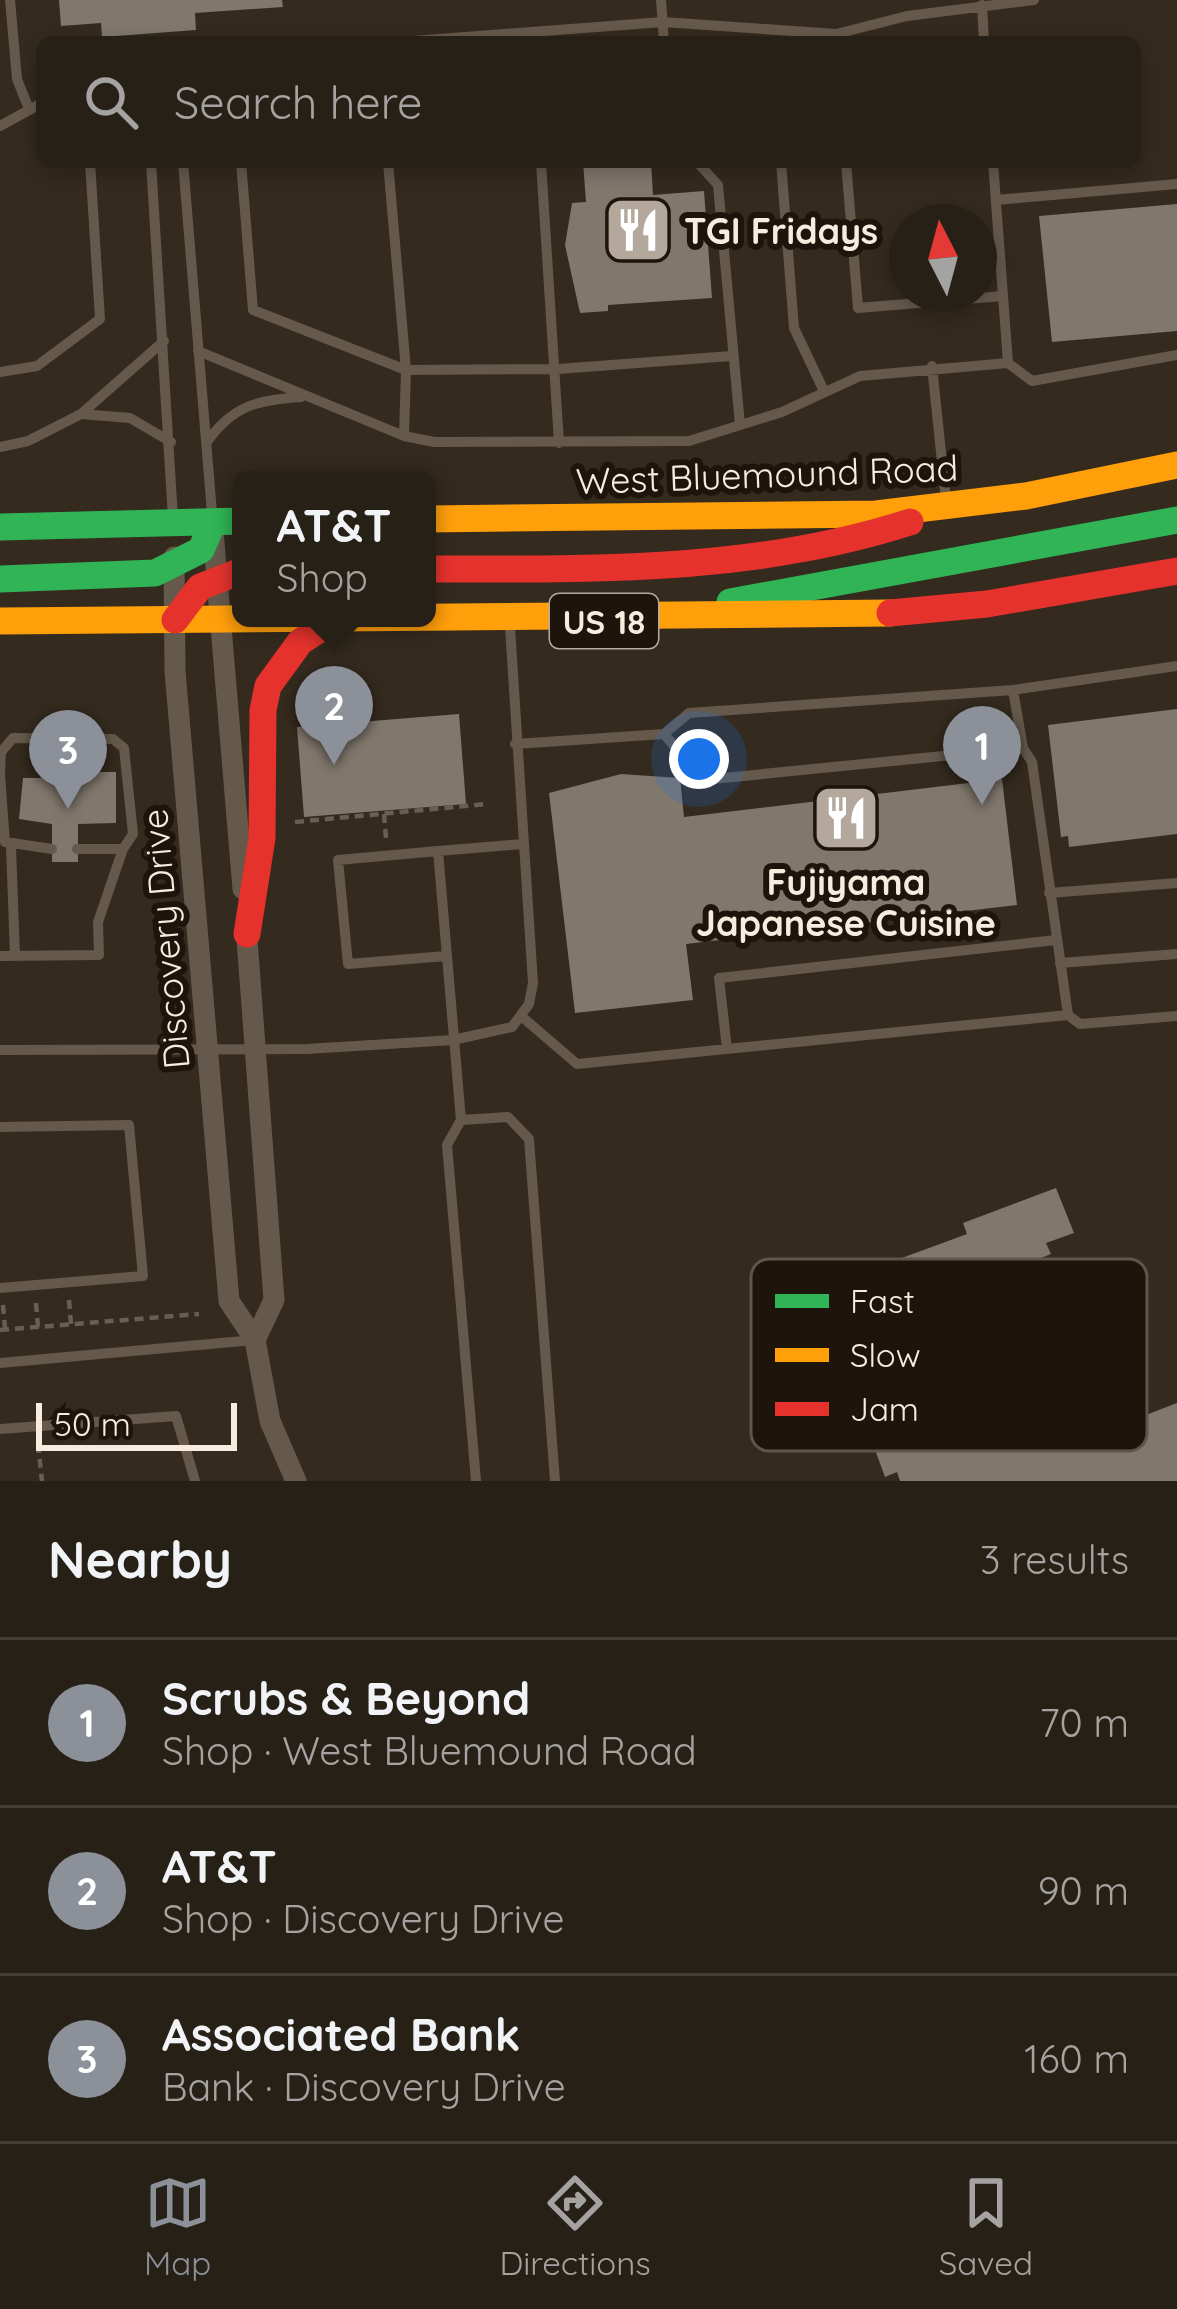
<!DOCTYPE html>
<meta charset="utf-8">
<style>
:root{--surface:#272016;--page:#2f281f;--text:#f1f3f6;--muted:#a4a3a1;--line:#433e35;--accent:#8c9099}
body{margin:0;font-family:Quicksand,sans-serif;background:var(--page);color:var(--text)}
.compass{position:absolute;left:889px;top:204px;width:108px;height:108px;border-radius:50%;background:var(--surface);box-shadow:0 6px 18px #0003;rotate:354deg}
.scale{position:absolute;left:36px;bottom:30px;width:201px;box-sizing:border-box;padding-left:12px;border:6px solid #f8ecdf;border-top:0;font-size:33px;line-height:42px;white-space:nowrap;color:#f8ecdf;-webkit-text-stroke:9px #1d150c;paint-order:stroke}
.you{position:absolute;left:699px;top:759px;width:42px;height:42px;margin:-30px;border:9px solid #fff;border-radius:50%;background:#1a73e8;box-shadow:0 0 0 18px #1a73e833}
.badge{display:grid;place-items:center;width:78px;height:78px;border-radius:50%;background:var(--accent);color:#fff;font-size:39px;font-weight:700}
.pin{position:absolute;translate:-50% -99px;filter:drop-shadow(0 3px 6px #0008)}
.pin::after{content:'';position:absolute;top:63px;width:42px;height:36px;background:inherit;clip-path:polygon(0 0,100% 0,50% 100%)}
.popup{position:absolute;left:232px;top:471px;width:204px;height:156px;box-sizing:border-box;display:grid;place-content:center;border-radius:18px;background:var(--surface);filter:drop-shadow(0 3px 9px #0005);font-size:39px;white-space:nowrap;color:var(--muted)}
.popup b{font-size:45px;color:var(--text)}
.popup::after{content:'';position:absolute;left:50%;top:100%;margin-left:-24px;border:24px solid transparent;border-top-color:var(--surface)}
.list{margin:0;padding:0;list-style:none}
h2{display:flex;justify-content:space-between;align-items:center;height:156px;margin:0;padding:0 48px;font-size:51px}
h2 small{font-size:39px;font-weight:400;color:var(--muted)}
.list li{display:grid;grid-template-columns:78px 1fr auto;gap:36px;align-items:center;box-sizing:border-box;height:168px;padding:0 48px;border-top:3px solid var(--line)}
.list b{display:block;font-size:45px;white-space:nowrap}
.list p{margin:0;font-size:39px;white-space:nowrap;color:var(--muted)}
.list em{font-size:39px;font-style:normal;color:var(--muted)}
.icon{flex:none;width:66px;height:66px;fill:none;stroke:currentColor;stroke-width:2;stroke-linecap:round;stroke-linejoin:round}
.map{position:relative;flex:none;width:1177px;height:1481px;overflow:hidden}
.search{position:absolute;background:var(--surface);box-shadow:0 6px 18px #0003;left:36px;right:36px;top:36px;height:132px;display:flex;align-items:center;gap:30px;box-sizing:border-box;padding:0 42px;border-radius:18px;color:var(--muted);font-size:45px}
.sheet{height:660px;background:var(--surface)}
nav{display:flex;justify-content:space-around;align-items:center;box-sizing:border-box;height:168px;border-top:3px solid var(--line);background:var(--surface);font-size:33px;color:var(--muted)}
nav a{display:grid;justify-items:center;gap:6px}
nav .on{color:var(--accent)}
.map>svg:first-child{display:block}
.building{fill:#80776d}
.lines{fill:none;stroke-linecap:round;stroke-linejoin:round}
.path{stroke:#685f54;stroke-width:4.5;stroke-dasharray:9 6;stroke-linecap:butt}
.lane{stroke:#64594b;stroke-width:10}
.street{stroke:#64594b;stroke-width:21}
.fast{stroke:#30b455;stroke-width:27}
.slow{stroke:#ff9f0a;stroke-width:27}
.jam{stroke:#e5322d;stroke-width:27}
.labels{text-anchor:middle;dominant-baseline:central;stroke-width:12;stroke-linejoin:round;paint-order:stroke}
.shield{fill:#1d150c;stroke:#b6aca0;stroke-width:3}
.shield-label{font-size:33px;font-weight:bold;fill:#f8ecdf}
.poi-label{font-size:36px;font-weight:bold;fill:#f8ecdf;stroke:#1d150c;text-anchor:start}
.street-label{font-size:36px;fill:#f8ecdf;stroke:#1d150c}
.key{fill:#1d150c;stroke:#5f564b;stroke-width:3}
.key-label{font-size:33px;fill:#f8ecdf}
</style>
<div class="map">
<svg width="1177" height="1481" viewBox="0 0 1177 1481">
<rect width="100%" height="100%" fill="#342a1e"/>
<path class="building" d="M59 0H282L283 7 195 13 196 30 102 37 101 23 61 26Z
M583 162H651L653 195 704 191 712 298 608 305V311L580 313 565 245 572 203 586 202Z
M1177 204V331L1052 342 1039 216Z
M1177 709V834L1069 847 1068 836 1061 837 1048 725Z
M459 714 466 804 304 817 297 727Z
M41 772H116V823L78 824V862H52V824L19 819 23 778H41Z
M621 774 680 778 684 817 1002 779 1017 905 686 944 693 1000 575 1013 549 793Z
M1056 1188 1074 1233 1046 1243 1051 1254 1041 1258 1089 1384 1100 1380 1110 1407 1066 1424 1073 1443 1177 1403V1481H900L897 1472 885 1477 860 1409 815 1426 764 1298 857 1262 861 1273 967 1234 963 1223Z"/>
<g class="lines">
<path class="path" d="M384 814 386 838
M295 822 487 804
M69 1300 71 1324
M36 1303 38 1327
M3 1305 5 1329
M0 1330 199 1314
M38 1444 42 1481"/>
<path class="lane" d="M10 0 17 79 29 109
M661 0 664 42
M982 5 984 42
M400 42 663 22 836 34 907 16 1034 0
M0 126 42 103
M151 162 173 518
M183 162 212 513
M241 162 253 310 406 370 558 369 731 356
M388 162 406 370 404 436
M541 162 559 443
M697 162 718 185 740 425
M781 162 794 328 823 389
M846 162 858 308 1003 296
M993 162 1008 363
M996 200 1177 184
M198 351 404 436 434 442 689 441 782 412 860 376 1008 363 1032 381 1177 355
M932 366 946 500
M0 372 37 366 100 319 90 162
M81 414 130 418 171 442
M207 442C233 405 258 400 301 397
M0 447 28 441 81 414 164 341
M1013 690 1023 748
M515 744 664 734 689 713 1013 690 1177 666
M0 774 1 752 13 738 113 739 124 748 133 834 123 849H77
M0 775 5 842 52 849
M11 847 15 956
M438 851 338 860 348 964 446 956
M1049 893 1177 883
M0 956 99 955 98 922 123 849
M1060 963 1177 954
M1068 1015 1080 1024 1177 1016
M521 1016 577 1064 1068 1015 1032 762 1023 748 703 780 664 734
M727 1049 719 978 1056 940
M0 1050 307 1049 453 1040 512 1027 529 1004 533 983 510 627
M461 1120 508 1117 529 1139 555 1481
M0 1127 129 1125 143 1276 0 1288
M0 1363 254 1340
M0 1429 176 1416 195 1481
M476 1481 447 1145 461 1120 438 851 522 844"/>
<path class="street" d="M213 531 243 889
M174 557 175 671 229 1301 255 1340 270 1421 296 1481
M246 926 274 1300 255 1340"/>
<path class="fast" d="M0 527 241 521
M0 579 155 573 201 550 213 522
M730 602 1177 520"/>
<path class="slow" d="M427 519 876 514 1026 496 1177 465
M0 621 890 613"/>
<path class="jam" d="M427 569C591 569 752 573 910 522
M890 613 987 604 1177 571
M175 620 200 587 241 571
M247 934 262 838 263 710 268 686 300 642 332 621"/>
</g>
<defs>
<symbol id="restaurant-square" viewBox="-11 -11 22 22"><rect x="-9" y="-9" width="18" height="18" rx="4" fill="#b3a89b" stroke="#1d150c"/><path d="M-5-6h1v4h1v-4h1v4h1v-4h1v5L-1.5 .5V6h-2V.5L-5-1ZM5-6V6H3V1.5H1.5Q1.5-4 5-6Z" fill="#fff"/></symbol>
</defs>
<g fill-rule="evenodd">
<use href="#restaurant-square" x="600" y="192" width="76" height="76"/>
<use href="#restaurant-square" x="808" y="780" width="76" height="76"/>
</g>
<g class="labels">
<rect class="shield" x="550" y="594" width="108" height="54" rx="9"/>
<g class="shield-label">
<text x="604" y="621">US 18</text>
</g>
<g class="poi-label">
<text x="684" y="230">TGI Fridays</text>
<text x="846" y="881" text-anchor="middle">Fujiyama<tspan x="846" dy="41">Japanese Cuisine</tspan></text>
</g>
<g class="street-label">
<text transform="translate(767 474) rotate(-2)">West Bluemound Road</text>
<text transform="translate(165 939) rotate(-95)">Discovery Drive</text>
</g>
</g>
<rect x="751" y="1259" width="396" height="192" rx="18" class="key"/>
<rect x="775" y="1294" width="54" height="14" fill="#30b455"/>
<rect x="775" y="1348" width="54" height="14" fill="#ff9f0a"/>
<rect x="775" y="1402" width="54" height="14" fill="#e5322d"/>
<g class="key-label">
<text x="850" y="1313">Fast</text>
<text x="850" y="1367">Slow</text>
<text x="850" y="1421">Jam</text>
</g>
</svg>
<svg class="compass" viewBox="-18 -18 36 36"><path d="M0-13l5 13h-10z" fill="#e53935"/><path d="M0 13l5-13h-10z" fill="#a4a3a1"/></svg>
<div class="scale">50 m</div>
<div class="you"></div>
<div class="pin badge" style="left:982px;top:805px">1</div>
<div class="pin badge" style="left:334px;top:765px">2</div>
<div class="popup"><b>AT&amp;T</b>Shop</div>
<div class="pin badge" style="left:68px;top:809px">3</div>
<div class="search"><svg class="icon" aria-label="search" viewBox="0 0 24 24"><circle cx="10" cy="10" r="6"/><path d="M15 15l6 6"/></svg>Search here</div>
</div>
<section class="sheet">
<h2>Nearby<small>3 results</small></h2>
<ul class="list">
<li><span class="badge">1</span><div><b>Scrubs &amp; Beyond</b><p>Shop · West Bluemound Road</p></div><em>70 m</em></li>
<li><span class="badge">2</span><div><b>AT&amp;T</b><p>Shop · Discovery Drive</p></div><em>90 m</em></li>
<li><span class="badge">3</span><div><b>Associated Bank</b><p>Bank · Discovery Drive</p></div><em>160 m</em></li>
</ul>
</section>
<nav>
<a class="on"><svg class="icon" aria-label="map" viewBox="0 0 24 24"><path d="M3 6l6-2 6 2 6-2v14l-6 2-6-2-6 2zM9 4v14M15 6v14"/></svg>Map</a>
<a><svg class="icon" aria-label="directions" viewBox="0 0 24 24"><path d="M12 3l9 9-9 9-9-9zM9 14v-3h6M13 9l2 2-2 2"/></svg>Directions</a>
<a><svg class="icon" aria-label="saved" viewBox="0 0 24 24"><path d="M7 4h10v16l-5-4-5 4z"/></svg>Saved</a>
</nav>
